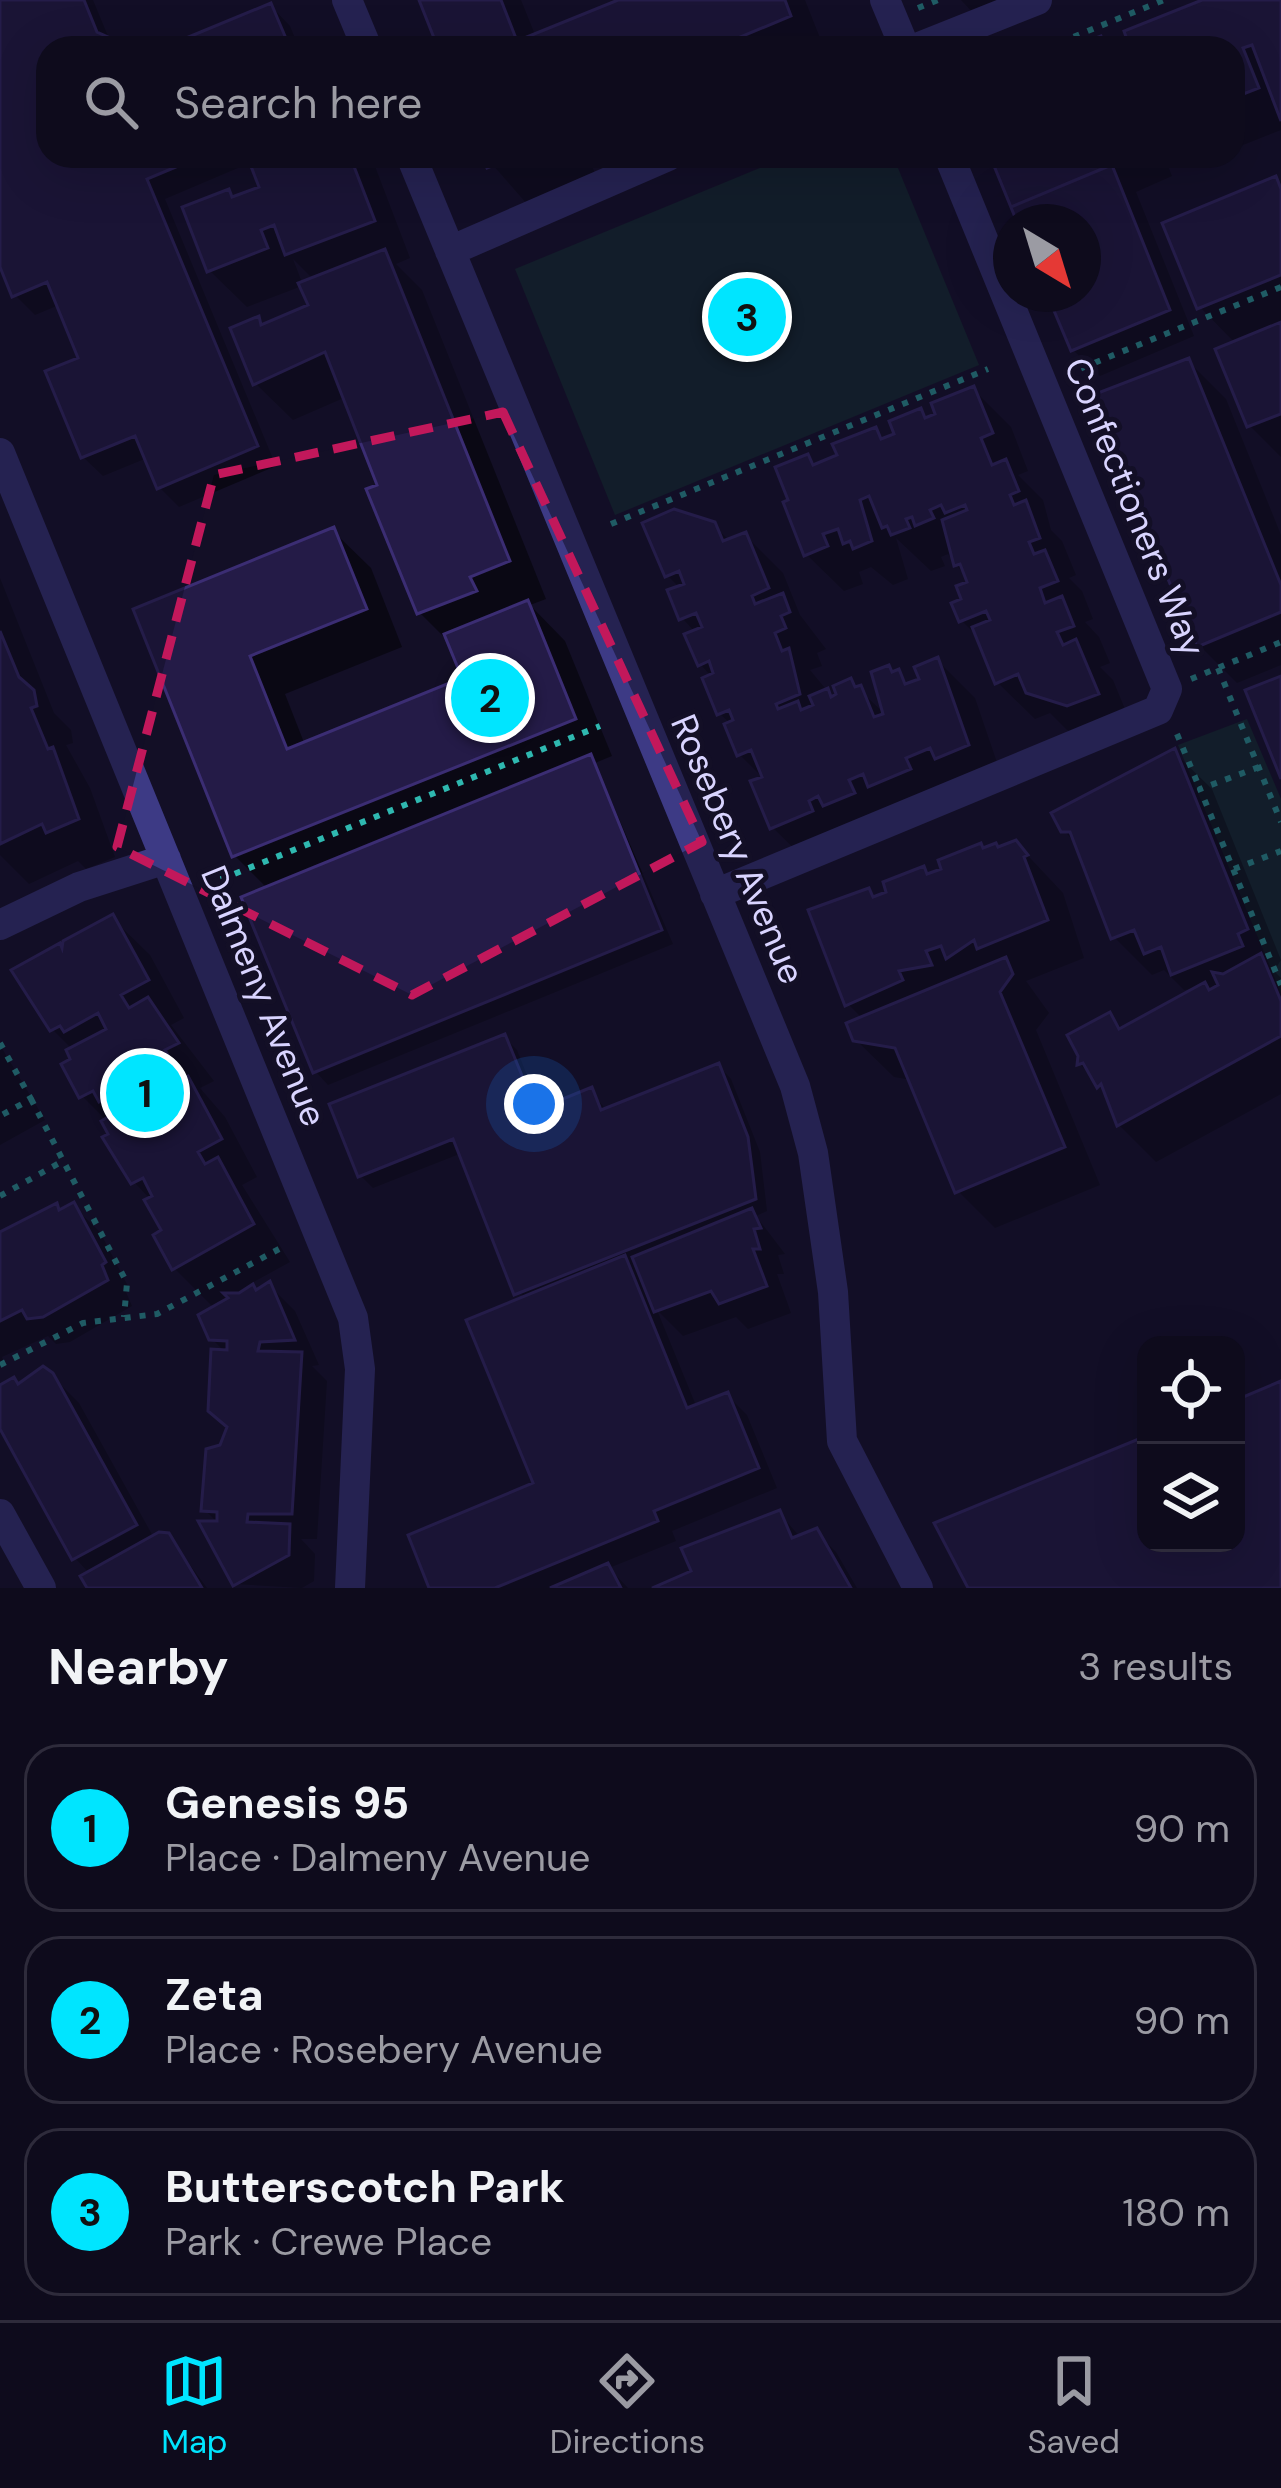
<!DOCTYPE html>
<meta charset="utf-8">
<style>
:root{--surface:#0e0b1c;--page:#171425;--text:#f1f3f6;--muted:#9b9ba3;--line:#2e2b3b;--accent:#00e5ff}
body{margin:0;font-family:"DM Sans",sans-serif;background:var(--page);color:var(--text)}
.controls{position:absolute;right:36px;bottom:36px;display:grid;overflow:hidden;border-radius:24px;box-shadow:0 12px 48px #0002}
.controls button{width:108px;height:108px;display:grid;place-items:center;padding:0;border:0;border-bottom:3px solid var(--line);background:var(--surface);color:var(--text);font:60px sans-serif}
.compass{position:absolute;left:993px;top:204px;width:108px;height:108px;border-radius:50%;background:var(--surface);box-shadow:0 12px 48px #0002;rotate:142deg}
.you{position:absolute;left:534px;top:1104px;width:42px;height:42px;margin:-30px;border:9px solid #fff;border-radius:50%;background:#1a73e8;box-shadow:0 0 0 18px #1a73e833}
.badge{display:grid;place-items:center;width:78px;height:78px;border-radius:50%;background:var(--accent);color:#111;font-size:39px;font-weight:700}
.pin{position:absolute;translate:-50% -50%;border:6px solid #fff;box-shadow:0 3px 12px #0006}
.list{margin:0;padding:0;list-style:none}
h2{display:flex;justify-content:space-between;align-items:center;height:156px;margin:0;padding:0 48px;font-size:51px}
h2 small{font-size:39px;font-weight:400;color:var(--muted)}
.list li{display:grid;grid-template-columns:78px 1fr auto;gap:36px;align-items:center;box-sizing:border-box;height:168px;margin:0 24px 24px;padding:0 24px;border:3px solid var(--line);border-radius:36px}
.list b{display:block;font-size:45px;white-space:nowrap}
.list p{margin:0;font-size:39px;white-space:nowrap;color:var(--muted)}
.list em{font-size:39px;font-style:normal;color:var(--muted)}
.icon{flex:none;width:66px;height:66px;fill:none;stroke:currentColor;stroke-width:2;stroke-linecap:round;stroke-linejoin:round}
.map{position:relative;flex:none;width:1281px;height:1588px;overflow:hidden}
.search{position:absolute;background:var(--surface);box-shadow:0 12px 48px #0002;left:36px;right:36px;top:36px;height:132px;display:flex;align-items:center;gap:30px;box-sizing:border-box;padding:0 42px;border-radius:36px;color:var(--muted);font-size:45px}
.sheet{height:732px;background:var(--surface)}
nav{display:flex;justify-content:space-around;align-items:center;box-sizing:border-box;height:168px;border-top:3px solid var(--line);background:var(--surface);font-size:33px;color:var(--muted)}
nav a{display:grid;justify-items:center;gap:6px}
nav .on{color:var(--accent)}
.map>svg:first-child{display:block}
.green{fill:#12302f}
.shadow{fill:#0007;fill-rule:evenodd}
.building{fill:#241b47;stroke:#3b2d73;stroke-width:3}
.lines{fill:none;stroke-linecap:round;stroke-linejoin:round}
.path{stroke:#2fb8b0;stroke-width:6;stroke-dasharray:6 9;stroke-linecap:butt}
.street{stroke:#3d3a85;stroke-width:30}
.marked{fill:none;stroke:#c2185b;stroke-width:9;stroke-dasharray:24 15;stroke-linejoin:round}
.labels{text-anchor:middle;dominant-baseline:central;stroke-width:10;stroke-linejoin:round;paint-order:stroke}
.street-label{font-size:36px;fill:#d9d4ff;stroke:#130f26}
</style>
<div class="map">
<svg width="1281" height="1588" viewBox="0 0 1281 1588">
<rect width="100%" height="100%" fill="#130f26"/>
<path class="green" d="M789 156H893L979 365 615 515 515 269Z
M1247 719 1281 799V993L1178 745Z"/>
<path class="shadow" d="M0 0H93L110 41 126 48H48V156H368L373 161 410 258 396 264 422 290 546 599 530 605 565 641 612 756 595 763 673 944 328 1085 316 1072 268 889 235 856 137 611 333 531 371 568 402 647 285 694 305 745 466 680 452 645 419 612 346 397 293 420 255 383 258 320 264 326 312 307 302 286 247 307 209 270 229 193 235 199 262 189 252 162 165 199 276 466 179 507 159 487 147 458 103 476 83 457 81 359 59 305 35 315 15 295 0 259ZM293 259 314 280 303 285Z
M422 0H521L536 37 626 0H805L824 48H442Z
M961 0H1021L975 15Z
M1210 0H1281V130L1233 149V48H1133Z
M271 6 290 26 299 48H170Z
M485 156H588L596 176 527 204Z
M597 156H656L615 173Z
M993 156H1164L1172 176 1136 192 1194 336 1100 376 1073 350 1050 294H1083V222H1020Z
M1275 180 1281 186V457L1250 426 1236 344 1200 307Z
M1189 362 1226 399 1281 535V665L1237 683 1200 646Z
M973 389 1011 427 1028 471 1018 475 1043 500 1051 530 1062 541 1076 575 1069 578 1082 591 1093 619 1085 622 1099 637 1110 663 1100 667 1113 680 1134 731 1106 742 1067 730 1050 713 1035 719 997 682 980 639 961 620 971 583 948 554 941 557 945 566 931 571 896 538 908 579 893 585 871 567 859 572 863 584 844 591 806 554 808 457 817 466 841 457 875 431 886 441 898 436 921 411 929 420Z
M713 525 730 541 745 535 783 573 800 615 826 649 817 653 822 666 810 670 834 699 851 682 886 715 874 674 888 668 911 685 923 681 938 661 975 698 1004 783 810 864 772 827 764 779 740 755 731 724 720 714 712 677 700 664 696 633 682 618 680 588 667 575Z
M0 578 54 713 71 730 73 743 66 745 90 788 115 857 86 869 78 861 29 884 0 855Z
M1174 752 1212 789 1281 960 1274 971 1281 978V1094L1156 1162 1119 1125 1108 1095 1080 1064 1081 1055 1109 1015 1124 1030 1199 988 1184 990 1164 970 1152 975 1114 937 1079 846 1063 830Z
M1016 843 1063 893 1084 958 1026 981 1049 1013 1036 1030 1100 1185 995 1228 958 1191 912 1080 894 1077 855 1039 863 1019 848 1004 869 891 876 899 923 869 930 876Z
M112 918 150 955 184 1018 171 1025 214 1081 200 1088 225 1117 257 1177 242 1185 290 1262 250 1284 258 1293 269 1285 295 1311 319 1365 312 1366 327 1381 317 1539H301L315 1554 314 1581 302 1588 235 1584 218 1523 204 1509 230 1428 226 1353 211 1338 215 1309 174 1268 151 1200 134 1182 107 1121 82 1096 73 1050 52 1029 64 952Z
M504 1037 517 1050 541 1111 591 1091 607 1111 719 1066 731 1079 760 1152 767 1211 756 1216 785 1254 778 1255 784 1274H777L791 1313 748 1329 736 1317 683 1336 657 1310 697 1408 727 1395 747 1415 777 1488 672 1531 676 1541 609 1568 628 1588H433L537 1485 524 1300 462 1153 373 1188 360 1175Z
M0 1045 45 1120 0 1145Z
M56 1206 61 1212 73 1206 100 1232 130 1290 126 1292 132 1306 70 1342 56 1344 48 1336 2 1357 5 1365 0 1367V1231Z
M51 1375 79 1403 154 1538 168 1535 207 1588H90V1574L75 1558 0 1423V1389Z
M780 1514 801 1538 816 1532 836 1552 857 1588H659L695 1573Z"/>
<path class="building" d="M0 0H84L97 32 133 48H48V156H202L147 179 258 446 157 489 135 436 81 458 45 371 78 358 47 282 12 297 0 267Z
M419 0H501L517 41 618 0H785L791 16 714 48H438Z
M1202 0H1281V121L1252 45 1243 48 1259 88 1233 98V48H1130L1124 31Z
M271 3 290 48H162Z
M1101 36 1106 48H1071Z
M1101 36 1106 48H1071Z
M247 156H350L375 221 285 255 274 225 261 230 268 248 207 272 182 207 229 189 232 197 259 187Z
M482 156H516L487 168Z
M990 156H1133L1112 165 1170 310 1071 351 1047 294H1083V222H1017Z
M990 156H1133L1011 207Z
M1276 176 1281 189V275L1197 309 1162 223Z
M385 249 510 561 470 577 477 591 417 614 366 489 377 485 325 352 253 385 230 328 259 316 261 325 308 305 298 283Z
M1281 322V414L1247 427 1215 349Z
M1189 358 1281 585V612L1197 647 1090 396Z
M974 386 993 433 981 438 992 465 1006 459 1019 491 1010 495 1014 505 1026 500 1040 538 1029 542 1034 554 1045 550 1058 581 1040 588 1045 603 1062 596 1074 626 1057 632 1063 645 1076 639 1099 694 1067 706 1026 693 1018 674 995 684 972 627 990 620 986 611 959 622 951 603 961 599 956 586 967 582 960 564 954 566 942 520 967 510 965 505 945 513 941 505 930 510 934 518 915 526 912 517 906 519 910 528 891 535 887 526 882 528 869 496 860 500 872 541 853 549 850 541 843 544 838 529 823 534 828 546 804 556 783 502 788 500 775 467 808 454 813 465 837 455 832 444 876 427 881 439 894 434 889 421 921 408 925 418 935 414 931 403Z
M674 509 715 522 723 541 746 532 769 588 752 596 755 604 783 593 790 612 781 616 786 628 775 633 782 651 789 648 800 694 776 704 778 709 798 701 801 710 813 705 809 696 828 688 831 697 836 694 833 686 851 678 855 687 861 685 874 717 883 714 871 672 889 665 892 672 899 669 905 684 919 679 914 667 938 657 969 745 935 759 930 748 906 758 911 769 868 787 863 774 849 780 855 793 823 806 818 796 809 801 813 811 770 829 750 781 762 777 751 750 737 756 724 724 733 720 729 710 717 715 702 678 713 673 709 661 698 666 684 634 702 627 696 613 679 620 667 590 684 584 679 571 665 577 642 523Z
M334 527 367 609 250 656 287 749 462 678 444 634 528 600 576 719 232 857 133 609Z
M0 631 19 677 34 690 37 706 31 708 48 749 53 747 79 819 46 833 42 824 0 844Z
M1281 676V779L1245 690Z
M1175 748 1248 929 1238 934 1243 946 1171 975 1161 947 1144 954 1134 930 1111 939 1070 832H1061L1051 813Z
M591 754 662 930 313 1073 241 897Z
M1016 840 1028 855 1024 857 1048 920 977 949 974 940 946 959 941 946 926 951 932 965 899 971 903 980 845 1006 808 910 869 888 873 897 886 892 883 882 924 866 927 874 941 869 938 860 981 843 983 848 996 843 998 847Z
M113 914 149 980 121 995 129 1008 148 997 179 1043 165 1050 173 1064 150 1077 159 1092 188 1076 222 1139 198 1152 205 1164 218 1157 254 1224 172 1270 153 1235 161 1230 144 1200 152 1196 143 1178 131 1184 102 1137 108 1134 101 1121 124 1108 117 1093 99 1102 93 1091 79 1098 61 1064 70 1059 66 1050 106 1029 98 1013 64 1032 60 1026 50 1031 11 970 60 943 62 948 63 941Z
M1261 953 1281 1001V1036L1117 1126 1101 1084 1097 1088 1083 1063 1077 1065 1078 1056 1067 1035 1110 1012 1119 1029 1205 982 1209 990 1218 985 1212 972 1223 974Z
M1006 957 1013 974 1000 992 1065 1147 955 1193 895 1048 853 1041 846 1023Z
M505 1034 536 1110 592 1087 601 1110 719 1063 748 1137 756 1199 514 1295 453 1139 358 1177 329 1104Z
M74 1202 106 1262 102 1265 108 1280 43 1317 27 1319 22 1310 0 1321V1232L57 1203 59 1210Z
M752 1208 761 1228 754 1229 760 1249H753L767 1286 719 1304 711 1291 654 1312 632 1257Z
M625 1255 687 1408 728 1392 759 1468 654 1511 658 1521 495 1588H429L408 1535 533 1483 466 1320Z
M270 1281 295 1340 260 1342 258 1351 302 1352 292 1514H248L247 1522 290 1524 289 1555 233 1586 198 1521H217V1512L201 1511 206 1449 220 1445 227 1427 208 1411 211 1349 227 1350V1341L209 1340 198 1315 228 1298 223 1293H239L253 1284 256 1290Z
M43 1366 53 1373 137 1525 72 1560 0 1429V1385L14 1377 18 1384Z
M1281 1381V1588H968L934 1523 1146 1436V1543H1236V1400Z
M780 1510 792 1538 817 1528 851 1588H652L691 1571 681 1548Z
M159 1532 169 1533 202 1588H87L80 1576Z
M608 1563 621 1588H550Z"/>
<g class="lines">
<path class="path" d="M918 8 938 0
M1046 48 1164 0
M1067 374 1281 287
M611 524 988 369
M1218 668 1281 822
M1191 679 1281 642
M1177 734 1200 789
M1259 767 1200 789 1281 985
M1234 869 1281 851
M207 885 600 726
M0 1043 31 1099 0 1116
M31 1099 127 1283 124 1317
M0 1196 63 1161
M0 1365 83 1323 157 1314 279 1249"/>
<path class="street" d="M347 0 367 48
M885 0 905 48
M917 48 1037 0
M411 156 795 1086 813 1153 833 1292 842 1441 918 1588
M450 251 668 156
M0 453 353 1318 360 1369 350 1588
M715 894 1158 710 1167 689 949 156
M0 925 79 887 166 859
M0 1514 41 1588"/>
</g>
<path d="M0 0H1281V1588H0ZM503 412 702 842 412 995 117 847 214 475Z" fill="#130f26" fill-opacity=".55" fill-rule="evenodd"/>
<path class="marked" d="M503 412 702 842 412 995 117 847 214 475Z"/>
<g class="labels">
<g class="street-label">
<text transform="translate(1135 507) rotate(68)">Confectioners Way</text>
<text transform="translate(738 849) rotate(67)">Rosebery Avenue</text>
<text transform="translate(264 996) rotate(68)">Dalmeny Avenue</text>
</g>
</g>
</svg>
<div class="controls">
<button><svg class="icon" aria-label="locate" viewBox="0 0 24 24"><circle cx="12" cy="12" r="6"/><path d="M12 2v4M12 18v4M2 12h4M18 12h4"/></svg></button>
<button><svg class="icon" aria-label="layers" viewBox="0 0 24 24"><path d="M12 4l9 5-9 5-9-5zM3 14l9 5 9-5"/></svg></button>
</div>
<svg class="compass" viewBox="-18 -18 36 36"><path d="M0-13l5 13h-10z" fill="#e53935"/><path d="M0 13l5-13h-10z" fill="#9b9ba3"/></svg>
<div class="you"></div>
<div class="pin badge" style="left:145px;top:1093px">1</div>
<div class="pin badge" style="left:490px;top:698px">2</div>
<div class="pin badge" style="left:747px;top:317px">3</div>
<div class="search"><svg class="icon" aria-label="search" viewBox="0 0 24 24"><circle cx="10" cy="10" r="6"/><path d="M15 15l6 6"/></svg>Search here</div>
</div>
<section class="sheet">
<h2>Nearby<small>3 results</small></h2>
<ul class="list">
<li><span class="badge">1</span><div><b>Genesis 95</b><p>Place · Dalmeny Avenue</p></div><em>90 m</em></li>
<li><span class="badge">2</span><div><b>Zeta</b><p>Place · Rosebery Avenue</p></div><em>90 m</em></li>
<li><span class="badge">3</span><div><b>Butterscotch Park</b><p>Park · Crewe Place</p></div><em>180 m</em></li>
</ul>
</section>
<nav>
<a class="on"><svg class="icon" aria-label="map" viewBox="0 0 24 24"><path d="M3 6l6-2 6 2 6-2v14l-6 2-6-2-6 2zM9 4v14M15 6v14"/></svg>Map</a>
<a><svg class="icon" aria-label="directions" viewBox="0 0 24 24"><path d="M12 3l9 9-9 9-9-9zM9 14v-3h6M13 9l2 2-2 2"/></svg>Directions</a>
<a><svg class="icon" aria-label="saved" viewBox="0 0 24 24"><path d="M7 4h10v16l-5-4-5 4z"/></svg>Saved</a>
</nav>
